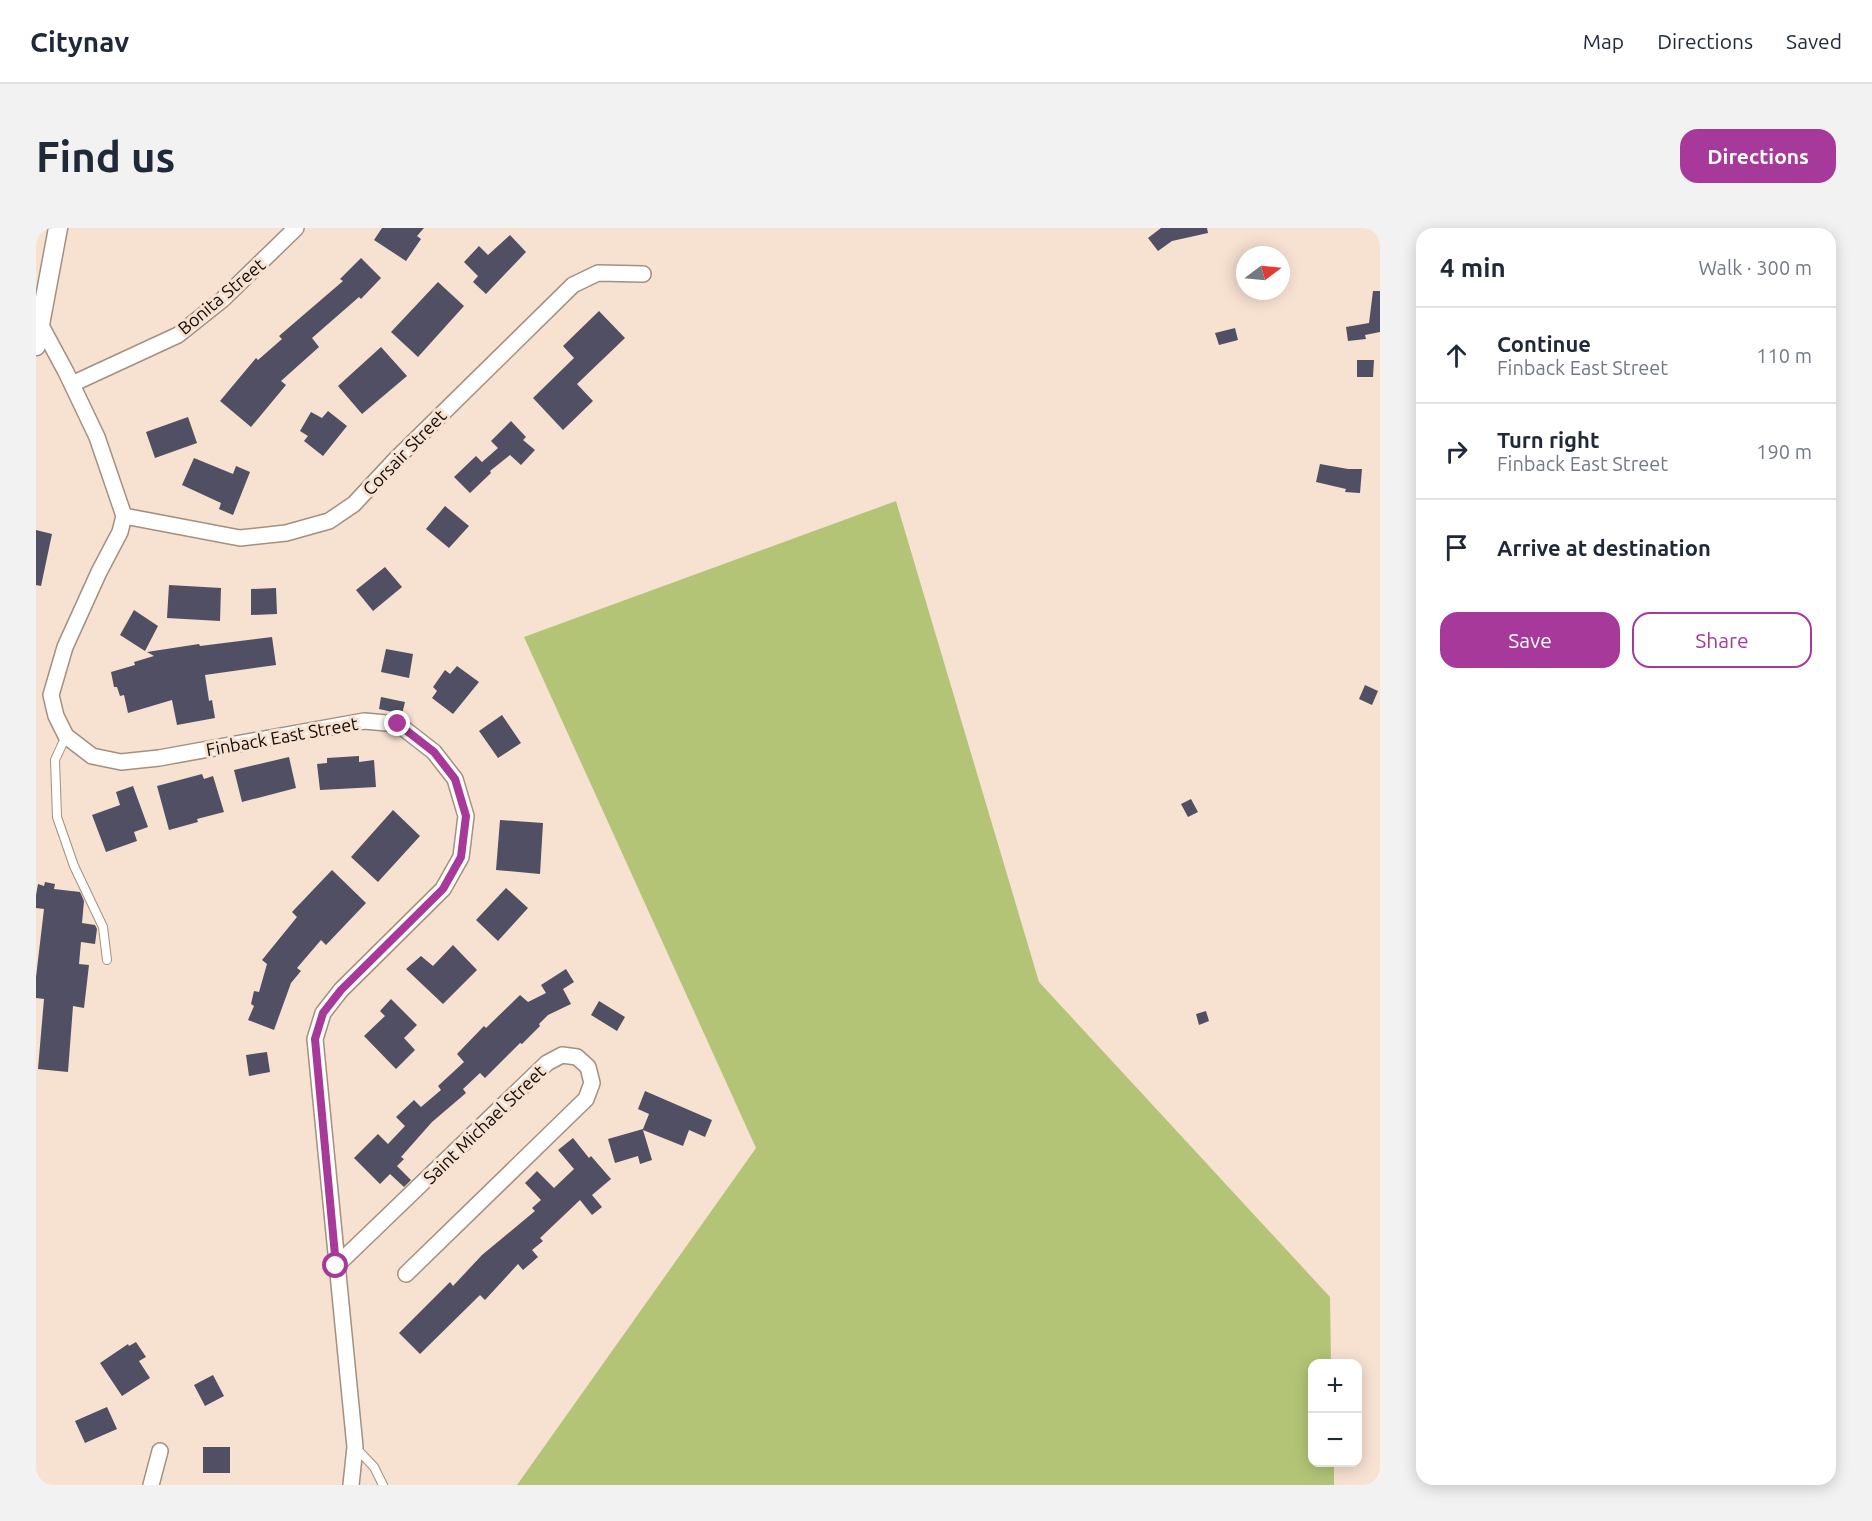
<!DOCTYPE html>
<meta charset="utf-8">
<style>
:root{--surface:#fff;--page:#f2f2f3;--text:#1f2937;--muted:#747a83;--line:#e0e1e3;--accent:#a63999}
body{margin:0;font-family:Ubuntu,sans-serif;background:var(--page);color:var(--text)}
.controls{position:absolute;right:18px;bottom:18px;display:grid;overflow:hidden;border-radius:12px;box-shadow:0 3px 15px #0003}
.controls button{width:54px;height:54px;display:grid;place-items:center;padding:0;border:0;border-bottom:2px solid var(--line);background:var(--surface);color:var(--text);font:30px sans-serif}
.compass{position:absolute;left:1200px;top:18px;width:54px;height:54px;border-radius:50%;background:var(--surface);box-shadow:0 3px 15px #0003;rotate:74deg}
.stop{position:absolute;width:18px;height:18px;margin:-14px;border:4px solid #a63999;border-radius:50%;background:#fff}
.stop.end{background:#a63999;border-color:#fff;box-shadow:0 2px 6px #0008}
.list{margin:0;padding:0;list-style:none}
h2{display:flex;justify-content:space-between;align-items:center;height:78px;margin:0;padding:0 24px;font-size:26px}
h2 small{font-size:20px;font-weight:400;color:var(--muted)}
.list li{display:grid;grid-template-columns:39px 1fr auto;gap:18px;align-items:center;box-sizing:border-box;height:96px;padding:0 24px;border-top:2px solid var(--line)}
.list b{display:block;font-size:22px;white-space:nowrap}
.list p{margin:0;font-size:20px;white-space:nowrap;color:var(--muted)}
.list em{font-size:20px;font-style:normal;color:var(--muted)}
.actions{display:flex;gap:12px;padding:18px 24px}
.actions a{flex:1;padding:14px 0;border:2px solid var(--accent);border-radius:18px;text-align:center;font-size:21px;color:var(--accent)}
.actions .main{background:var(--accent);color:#fff}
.icon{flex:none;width:33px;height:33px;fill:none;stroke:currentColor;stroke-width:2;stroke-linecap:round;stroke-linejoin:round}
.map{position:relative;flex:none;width:1344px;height:1257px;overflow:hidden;border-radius:18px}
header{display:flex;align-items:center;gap:36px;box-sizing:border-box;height:84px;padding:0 30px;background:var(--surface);border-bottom:2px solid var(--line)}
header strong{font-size:28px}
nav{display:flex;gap:33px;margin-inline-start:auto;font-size:21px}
.intro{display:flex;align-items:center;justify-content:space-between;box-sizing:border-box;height:144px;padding:0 36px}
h1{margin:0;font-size:42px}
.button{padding:15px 27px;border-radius:18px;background:var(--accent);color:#fff;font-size:21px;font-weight:700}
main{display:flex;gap:36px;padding:0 36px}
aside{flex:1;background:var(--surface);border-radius:18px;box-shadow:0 3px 15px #0003}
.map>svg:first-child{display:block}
.green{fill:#b3c477}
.building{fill:#514f63}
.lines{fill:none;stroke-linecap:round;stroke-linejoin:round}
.service-casing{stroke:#a49080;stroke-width:10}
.minor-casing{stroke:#a49080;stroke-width:18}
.tertiary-casing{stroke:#a49080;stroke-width:21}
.service{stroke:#fff;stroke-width:8}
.minor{stroke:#fff;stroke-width:15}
.tertiary{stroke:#fff;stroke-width:18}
.route{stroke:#a63999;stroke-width:8}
.labels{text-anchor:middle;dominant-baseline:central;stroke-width:6;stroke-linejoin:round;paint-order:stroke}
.street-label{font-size:18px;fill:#120b06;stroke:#f7e1d1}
</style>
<header>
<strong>Citynav</strong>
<nav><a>Map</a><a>Directions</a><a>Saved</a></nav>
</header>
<div class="intro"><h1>Find us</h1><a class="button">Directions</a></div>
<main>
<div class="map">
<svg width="1344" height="1257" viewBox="0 0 1344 1257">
<rect width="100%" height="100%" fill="#f7e1d1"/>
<path class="green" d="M860 273 1003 754 1294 1069 1295 1135 1276 1136V1234L1298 1235V1257H481L720 920 488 409Z"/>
<path class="building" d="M346 0H388L381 8 385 11 370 33 338 12Z
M1125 0H1171L1172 5 1136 13 1122 23 1112 10Z
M474 7 490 24 450 66 437 54 442 48 428 34 443 18 452 27Z
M325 30 345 50 325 71 323 69 276 110 283 119 245 153 250 157 215 199 184 173 220 130 222 132 246 111 243 108 307 53 304 51Z
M402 54 428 78 382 129 355 104Z
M1337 63H1344V104L1329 107 1330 111 1312 113 1310 99 1333 95Z
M563 83 589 110 541 156 557 173 527 202 497 170 538 130 527 118Z
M1199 100 1202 112 1183 117 1179 105Z
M345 119 371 148 326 186 302 158Z
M1321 132H1338L1337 149H1321Z
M292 183 311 198 287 228 268 213 272 208 264 203 275 184 286 190Z
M152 189 161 215 119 230 110 204Z
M475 193 490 209 487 212 499 222 485 237 474 227 454 243 455 245 434 265 418 249 440 228 446 234 462 220 455 213Z
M158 230 197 246 200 238 214 244 197 287 183 281 185 275 146 257Z
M1284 236 1312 241H1326L1324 265 1309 264 1310 261 1280 254Z
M409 278 433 298 413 320 390 301Z
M0 302 16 306 5 358 0 357Z
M349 339 366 359 337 383 320 362Z
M133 357 185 360 184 393 131 390Z
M240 360 241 386 215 387V361Z
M98 382 122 398 109 423 84 407Z
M236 409 240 437 169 447 173 473 176 472 179 490 141 497 136 472 92 485 88 467 84 468 81 459H78L75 444 99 437 98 434 118 428 111 424 163 416 164 418Z
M350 421 377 426 373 450 345 444Z
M421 438 443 454 417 486 396 470 401 463 397 459 409 442 414 446Z
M1329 457 1342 463 1336 477 1323 471Z
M345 469 369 474 366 486 343 481Z
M466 487 485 515 462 530 443 503Z
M323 528V534L338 532 340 559 284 562 281 536 291 535V530Z
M253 529 260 560 206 574 198 542Z
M166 546 168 551 177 548 188 584 161 591 162 594 133 602 121 558Z
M97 558 112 599 98 604 101 613 70 624 56 587 84 577 80 564Z
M1155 571 1162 584 1152 589 1145 576Z
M357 582 384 608 342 654 315 629Z
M464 592 507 595 504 646 460 642Z
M296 642 330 675 290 717 285 712 261 740 265 743 255 755 238 802 212 792 218 778 215 776 218 763 223 764 231 736 226 732 261 689 256 684Z
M9 654 19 656 18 661 44 664 48 673 46 695 59 697 61 701 59 716 45 714 43 736 53 737 48 780 37 778 32 844 2 841 8 771 0 770V749L8 681 0 680V667L2 656 8 658Z
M470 660 492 680 462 713 440 692Z
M417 717 441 742 407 776 370 741 385 728 397 738Z
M530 741 538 754 527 761 535 776 512 787 503 796 504 798 486 816 484 815 449 850 444 845 427 861 430 865 396 894 365 929 368 931 361 938 375 952 368 959 354 946 344 956 318 930 342 906 352 916 369 898 360 889 378 872 385 879 405 862 402 858 428 834 421 826 448 798 450 800 484 767 492 774 510 765 505 757Z
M355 771 381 797 368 810 379 822 360 841 328 808 349 788 344 783Z
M563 773 589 789 581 803 555 787Z
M1170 783 1173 793 1163 797 1160 786Z
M231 824 234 844 213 848 210 827Z
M609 863 676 892 669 909 653 902 647 918 607 902 616 932 604 936 602 928 579 935 572 911 607 901 613 886 602 881Z
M537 910 553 930 555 928 575 951 556 967 566 979 556 987 544 972 504 1010 507 1013 496 1022 502 1029 487 1042 482 1036 449 1072 444 1067 384 1126 363 1105 414 1054 417 1058 446 1027 499 983 496 980 505 972 489 955 501 943 518 960 538 941 522 922Z
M100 1114 110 1129 103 1133 114 1150 86 1168 64 1135 92 1116 93 1118Z
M177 1147 188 1168 169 1178 158 1157Z
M71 1179 81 1201 49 1215 39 1193Z
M167 1219H194V1245H167Z"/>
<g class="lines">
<defs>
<path id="service" d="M30 508 19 532 21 589 38 638 67 699 71 732
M320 1220 338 1239 347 1257"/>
<path id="minor" d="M2 92 30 144 61 209 88 288 84 304 63 344 29 419 15 467 20 488 30 508 56 528 85 534 123 530 328 493 362 496 398 524 419 551 430 588 425 629 407 661 305 762 287 785 279 811 319 1219 315 1257
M36 156 142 107 186 72 260 0
M88 288 204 310 250 305 293 293 318 276 360 231 537 57 562 45 607 46
M300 1038 511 835 526 827 541 829 552 839 556 855 550 871 370 1046
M115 1257 124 1223"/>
<path id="tertiary" d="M0 118 22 0"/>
</defs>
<use href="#service" class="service-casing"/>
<use href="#minor" class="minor-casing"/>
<use href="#tertiary" class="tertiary-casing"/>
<use href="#service" class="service"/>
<use href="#minor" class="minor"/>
<use href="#tertiary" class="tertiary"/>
</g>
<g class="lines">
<path class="route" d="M300 1038 279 811 287 785 305 762 407 661 425 629 430 588 419 551 398 524 362 496"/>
</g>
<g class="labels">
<g class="street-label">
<text transform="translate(185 68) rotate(-40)">Bonita Street</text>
<text transform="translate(368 224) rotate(-46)">Corsair Street</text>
<text transform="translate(246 508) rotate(-10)">Finback East Street</text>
<text transform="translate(448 896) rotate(-44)">Saint Michael Street</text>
</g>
</g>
</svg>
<div class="controls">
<button>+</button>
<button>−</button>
</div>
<svg class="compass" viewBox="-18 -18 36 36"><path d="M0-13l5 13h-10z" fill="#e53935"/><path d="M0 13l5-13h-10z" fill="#747a83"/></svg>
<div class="stop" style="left:300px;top:1038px"></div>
<div class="stop end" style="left:362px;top:496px"></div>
</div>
<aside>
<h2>4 min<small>Walk · 300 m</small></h2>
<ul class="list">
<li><svg class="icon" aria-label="ahead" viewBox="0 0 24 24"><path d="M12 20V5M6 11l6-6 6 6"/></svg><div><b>Continue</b><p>Finback East Street</p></div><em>110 m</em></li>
<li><svg class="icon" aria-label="right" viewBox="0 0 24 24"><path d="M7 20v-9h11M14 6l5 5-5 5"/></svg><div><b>Turn right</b><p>Finback East Street</p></div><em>190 m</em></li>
<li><svg class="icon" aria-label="arrive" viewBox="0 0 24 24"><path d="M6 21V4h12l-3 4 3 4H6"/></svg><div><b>Arrive at destination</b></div></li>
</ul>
<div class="actions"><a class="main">Save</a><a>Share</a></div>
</aside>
</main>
